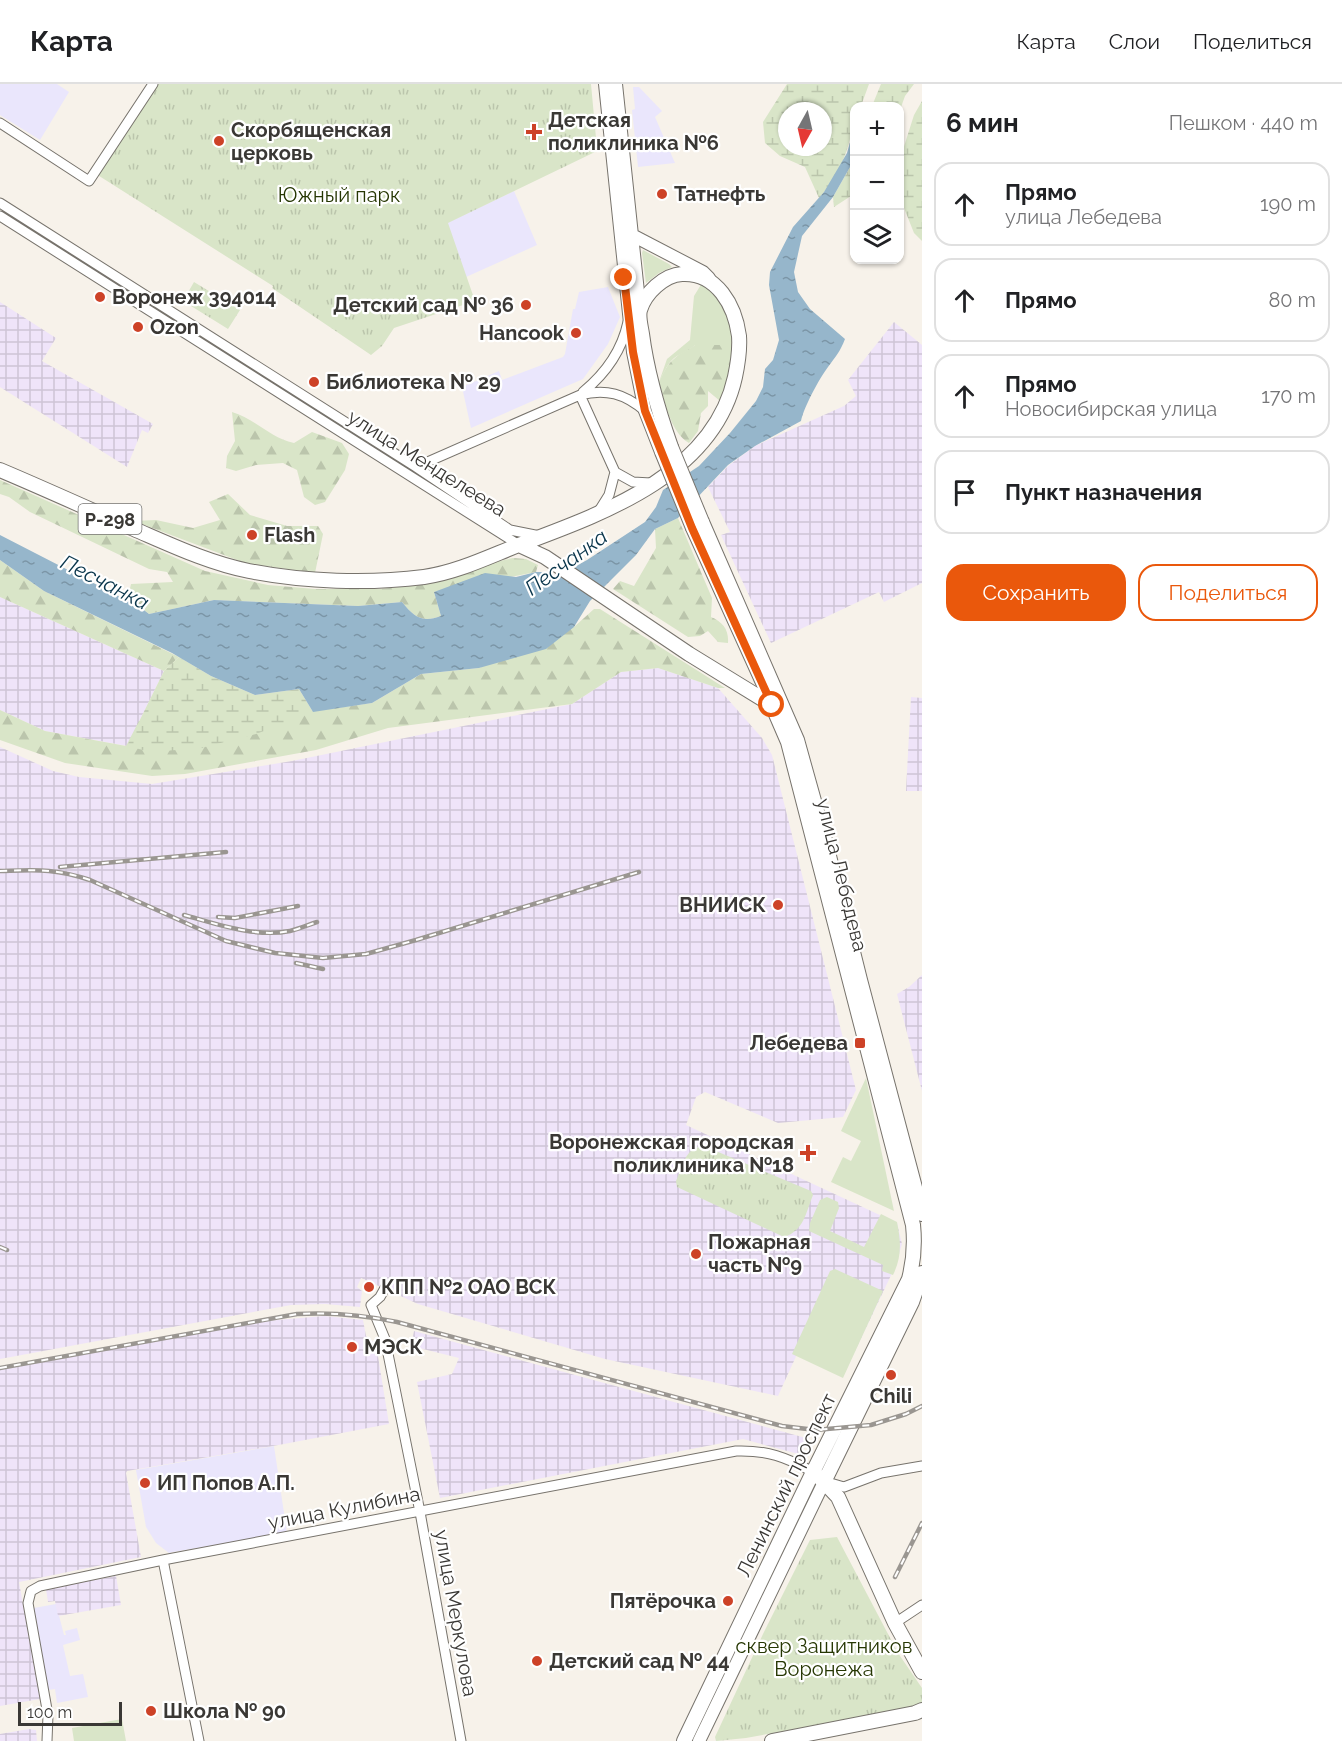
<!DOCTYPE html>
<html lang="ru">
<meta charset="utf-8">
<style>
:root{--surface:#fff;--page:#f2f2f2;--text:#202124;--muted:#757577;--line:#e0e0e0;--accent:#ea580c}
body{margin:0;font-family:Raleway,sans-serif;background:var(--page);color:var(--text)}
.controls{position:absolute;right:18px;top:18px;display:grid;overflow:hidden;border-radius:12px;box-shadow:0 2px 4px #0004}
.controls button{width:54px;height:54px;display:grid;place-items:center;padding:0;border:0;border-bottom:2px solid var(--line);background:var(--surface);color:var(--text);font:30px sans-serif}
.compass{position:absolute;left:778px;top:18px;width:54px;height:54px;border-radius:50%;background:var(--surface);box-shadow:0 2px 4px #0004;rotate:188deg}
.scale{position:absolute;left:18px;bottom:15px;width:104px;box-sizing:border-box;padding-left:6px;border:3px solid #3a3835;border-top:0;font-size:16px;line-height:21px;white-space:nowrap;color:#3a3835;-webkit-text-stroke:4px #fff;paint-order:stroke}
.stop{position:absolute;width:18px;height:18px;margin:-14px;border:4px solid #ea580c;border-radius:50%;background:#fff}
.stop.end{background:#ea580c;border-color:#fff;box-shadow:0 2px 6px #0008}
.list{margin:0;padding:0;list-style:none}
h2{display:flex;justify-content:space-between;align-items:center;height:78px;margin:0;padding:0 24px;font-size:26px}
h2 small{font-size:20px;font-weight:400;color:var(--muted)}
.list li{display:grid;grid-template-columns:39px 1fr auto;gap:18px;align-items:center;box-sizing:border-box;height:84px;margin:0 12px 12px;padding:0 12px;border:2px solid var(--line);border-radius:18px}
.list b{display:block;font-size:22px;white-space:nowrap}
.list p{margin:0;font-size:20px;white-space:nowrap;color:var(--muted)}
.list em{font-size:20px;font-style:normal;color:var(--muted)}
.actions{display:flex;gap:12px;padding:18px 24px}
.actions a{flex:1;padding:14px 0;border:2px solid var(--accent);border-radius:18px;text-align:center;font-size:21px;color:var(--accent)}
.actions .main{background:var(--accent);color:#fff}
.icon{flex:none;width:33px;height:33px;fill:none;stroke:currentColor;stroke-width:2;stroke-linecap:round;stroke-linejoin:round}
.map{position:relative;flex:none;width:922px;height:1657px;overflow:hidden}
header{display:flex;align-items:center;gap:36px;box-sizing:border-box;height:84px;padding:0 30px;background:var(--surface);border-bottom:2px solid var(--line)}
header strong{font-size:28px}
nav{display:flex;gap:33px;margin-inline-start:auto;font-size:21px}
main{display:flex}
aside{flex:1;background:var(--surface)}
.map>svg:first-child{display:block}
.commercial{fill:#eae6fc}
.industrial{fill:url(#industrial-grid)}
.green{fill:#d9e5c8}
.forest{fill:url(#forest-firs)}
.wetland{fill:url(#wetland-marsh);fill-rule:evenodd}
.park{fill:url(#park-tufts)}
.water{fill:url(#water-ripples)}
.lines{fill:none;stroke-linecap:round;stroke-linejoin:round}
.minor-casing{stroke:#77736c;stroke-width:11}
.major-casing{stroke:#77736c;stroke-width:14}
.highway-casing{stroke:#77736c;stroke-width:16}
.minor{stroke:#fff;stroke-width:9}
.major{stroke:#fff;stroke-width:12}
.highway{stroke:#fff;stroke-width:14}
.rail-casing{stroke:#9a9691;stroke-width:4.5}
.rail{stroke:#fff;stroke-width:2;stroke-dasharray:7;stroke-linecap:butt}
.major-bridge-casing{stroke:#77736c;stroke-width:14;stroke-linecap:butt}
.highway-bridge-casing{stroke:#77736c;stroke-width:16;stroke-linecap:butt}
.major-bridge{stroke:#fff;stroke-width:12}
.highway-bridge{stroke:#fff;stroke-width:14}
.route{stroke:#ea580c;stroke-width:8}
.poi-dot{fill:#cd4227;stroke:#fff;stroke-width:2}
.labels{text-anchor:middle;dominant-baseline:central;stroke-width:4.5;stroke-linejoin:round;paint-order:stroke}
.shield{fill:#fff;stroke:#757472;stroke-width:1.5}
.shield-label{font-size:18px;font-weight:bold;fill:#3a3835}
.poi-label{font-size:20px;font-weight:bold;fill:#3a3835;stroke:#fff;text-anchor:start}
.park-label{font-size:20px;fill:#263703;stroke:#fff}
.street-label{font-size:20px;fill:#3a3835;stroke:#fff}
.water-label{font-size:21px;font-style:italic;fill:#09354b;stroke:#fff}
</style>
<header>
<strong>Карта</strong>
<nav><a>Карта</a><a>Слои</a><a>Поделиться</a></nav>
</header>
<main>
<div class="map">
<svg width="922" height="1657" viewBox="0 0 922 1657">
<defs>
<pattern id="industrial-grid" width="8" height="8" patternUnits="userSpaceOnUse" patternTransform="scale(1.5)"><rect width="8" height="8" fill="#efe4f9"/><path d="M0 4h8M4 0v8" fill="none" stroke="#cec4d6"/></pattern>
<pattern id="forest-firs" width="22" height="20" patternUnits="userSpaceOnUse" patternTransform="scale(1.5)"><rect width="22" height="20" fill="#d9e5c8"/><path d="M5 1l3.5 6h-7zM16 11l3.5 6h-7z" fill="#bbc5ac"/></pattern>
<pattern id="wetland-marsh" width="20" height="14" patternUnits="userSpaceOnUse" patternTransform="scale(1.5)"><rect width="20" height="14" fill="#d9e5c8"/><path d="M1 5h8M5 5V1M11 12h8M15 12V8" fill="none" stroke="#bbc5ac"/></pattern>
<pattern id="park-tufts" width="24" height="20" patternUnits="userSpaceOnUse" patternTransform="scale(1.5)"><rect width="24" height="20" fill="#d9e5c8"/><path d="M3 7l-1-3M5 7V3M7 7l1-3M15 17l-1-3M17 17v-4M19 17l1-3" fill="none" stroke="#bbc5ac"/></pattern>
<pattern id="water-ripples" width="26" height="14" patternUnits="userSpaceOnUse" patternTransform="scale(1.5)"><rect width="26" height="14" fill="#96b6cb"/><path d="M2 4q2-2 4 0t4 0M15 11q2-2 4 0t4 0" fill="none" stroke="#7b95a6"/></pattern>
</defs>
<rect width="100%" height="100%" fill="#f7f2ea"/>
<path class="commercial" d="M0 0H57L69 8 40 56 0 31Z
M633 3H639L662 27 655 33 675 79 638 83 632 26 635 25Z
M514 107 537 161 466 193 447 139Z
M608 203 620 233 608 260 583 295 471 344 462 303 499 287 502 296 563 273 565 270 573 225H575L579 208Z
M274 1362 287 1449 173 1468 169 1469 156 1459 146 1443 136 1386Z
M56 1520 64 1551H66L65 1547 77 1544 80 1556 63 1561 70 1592 83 1590 88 1613 57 1619 55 1605 48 1606 34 1524Z"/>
<path class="industrial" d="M0 218 56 254 42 277 153 340 148 349 142 346 127 383 0 303Z
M894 238 922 261V499L884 518 879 508 771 559 721 451 730 448 708 403 728 382 755 362 844 322 856 312 848 296Z
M0 513 164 587 127 662 45 647 0 626Z
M658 584 718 604 762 654 772 671 856 1006 843 1033 778 1039 705 1008 696 1013 686 1041 897 1139 902 1160 895 1183 844 1290 798 1268 778 1312 605 1275 418 1220 361 1194 357 1203 362 1207 360 1223 325 1220 291 1221 0 1275V663L53 687 79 693 152 700 292 677 572 620 621 588Z
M911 613 922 614V707H906Z
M922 891V1007L897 910 909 903Z
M324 1232 363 1236 366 1252 376 1260 389 1340 284 1360 127 1387 126 1389 141 1473 19 1498 40 1615 0 1622V1286L254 1238Z
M414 1247 806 1354 802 1371 743 1355 440 1414 417 1298 452 1290 459 1274 411 1262Z
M116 1492 121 1521 58 1532 55 1517 48 1518 46 1505Z
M29 1645 36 1646 37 1657H0V1650Z"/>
<path class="green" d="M643 166 669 180 672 183 659 189 646 199 642 169Z
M702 199C725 208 729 240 734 261H695C689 267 684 268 677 272 668 277 664 289 659 298L667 275 690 256 694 212Z
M866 994 894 1127 831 1098 843 1073 851 1077 861 1057 841 1047Z
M827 1113 838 1118 839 1124 830 1147 864 1163 881 1130 897 1138C901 1157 902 1173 893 1191L882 1187 883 1181 809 1147 810 1139 820 1116Z
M835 1185 883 1207 843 1294 792 1270 830 1187Z
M122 1635 126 1657H74L72 1644Z"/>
<path class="forest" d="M695 261H734L735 272 720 317 708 307V322L701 329 698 347 689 359C670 348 665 317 659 298 663 290 667 280 675 274 681 268 688 267 695 261Z
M232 328C254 334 270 354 294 359L312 348 342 359 349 370 345 386 325 418 315 421 304 413 297 386 283 379 256 381 236 387 226 384 227 372 235 357Z
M0 396 205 487 268 501 315 505H379L420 501 495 478 513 474 526 475 538 481 536 488 434 508 441 532C422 539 414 533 402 518L358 522 214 516 149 530 128 513 131 500 173 498 167 488 149 485 30 428 9 413 0 410Z
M228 410 250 431 287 442H318L323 450 315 489 245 479 134 437 156 436 193 444 220 436 209 418Z
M678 434 712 514 711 533C723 538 729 546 728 559L718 558 708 547 700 552 688 553 613 505 620 497 634 502 656 464 655 445Z
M0 476 44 507 179 573 164 587 0 513Z
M594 525H600L725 604H718L658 584 621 588 572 620 388 644 316 666 185 690 152 692 65 679 0 656V626L45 647 126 662 139 637 212 641 372 619 421 590 479 584 574 543Z"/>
<path class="wetland" d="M787 0H869L861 22H854C854 55 842 89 819 114L805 83 780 72 765 59 763 38ZM787 27H823V63H787Z
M881 0H914L905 12 900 26V22H872Z
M922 17V157L914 149 900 114V75L914 31Z
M854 76V110L834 123 833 113Z
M179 573 211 592 255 611 299 605 313 628 256 650 201 664 151 668 127 662 164 587Z"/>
<path class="park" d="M155 0H591L596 54 595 68 448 139 475 217 394 244 382 262 371 271 272 204 273 202 96 90Z
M194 198 240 226 228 245 183 217Z
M704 1062 811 1107 813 1111C806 1128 804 1147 784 1153L677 1103 676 1097C683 1082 685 1063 704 1062Z
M837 1453 898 1569 922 1604V1622L746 1654 716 1657 715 1653 763 1550 810 1456Z"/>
<path class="water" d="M854 44V76L833 113 802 152 794 188 798 208 810 225 845 255C840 268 836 272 828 283 819 295 804 323 801 337L755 362 728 381 678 434 655 445 636 471 590 517 574 543 546 565 479 584 421 590 372 619 313 628 299 605 255 611 211 592 172 569 44 507 0 476V451L140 523 149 530 214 516 358 522 402 518C414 533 422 539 441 532L434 508 485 489 516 493 536 488H542L554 494 587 476 645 438 656 423 663 406 699 382 730 349 756 317 763 303 765 285 773 276 779 256 769 201 770 188 793 143 824 108 847 69Z"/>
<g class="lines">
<defs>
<path id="minor" d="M0 39 89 97 153 0
M0 119 416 383 510 446 540 452
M0 132 519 461
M583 308C605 290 622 266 628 238
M580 311 615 388 633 398 651 399
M416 383 580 311C606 304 625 310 645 327
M599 427 609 411 615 388
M385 1204 380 1213 371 1221 385 1255 420 1428 461 1657
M827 1398 844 1403 881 1389 922 1382
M163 1476 199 1657
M895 1539 922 1521
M47 1657 48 1631 28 1519 31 1507 40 1502 163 1476 736 1367C767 1366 786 1373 813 1388"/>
<path id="major" d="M605 0 633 268 645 327 661 368
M616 0 640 227
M632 151 703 188 709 194
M692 444 772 621
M699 1657 824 1398"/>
<path id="highway" d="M0 386C45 405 89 425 134 445 171 461 209 479 249 487 304 498 369 500 424 493 459 488 492 471 524 459 607 428 714 389 735 293 738 279 740 266 739 252 735 222 717 188 682 190 664 191 645 209 640 226 638 233 641 243 642 250 647 289 658 326 671 363
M702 438 797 656 826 760 860 896 922 1130
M519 461 545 473 689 570 772 621 788 658 913 1141C915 1160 914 1176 909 1195L813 1388 684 1657
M818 1392 838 1413 895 1539 922 1588
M824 1398 912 1218 922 1189
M772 1657 915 1629 922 1626"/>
</defs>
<use href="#minor" class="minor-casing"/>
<use href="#major" class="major-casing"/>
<use href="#highway" class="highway-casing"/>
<use href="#minor" class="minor"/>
<use href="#major" class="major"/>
<use href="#highway" class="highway"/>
<defs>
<path id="rail" d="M60 783 226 768
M0 787C36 786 54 784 90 796L226 857 275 869 323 874 366 870 416 856 639 788
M184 831C217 840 256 854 290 847 299 845 308 841 317 838
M218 833 235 834 298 822
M296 879 323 885
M0 1163 7 1166
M0 1284 297 1230C331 1228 364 1231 397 1238L782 1342 816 1346 871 1341 906 1330 922 1322
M895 1493 922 1439"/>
</defs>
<use href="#rail" class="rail-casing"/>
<use href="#rail" class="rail"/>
<defs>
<path id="major-bridge" d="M661 368 692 444"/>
<path id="highway-bridge" d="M671 363 702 438"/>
</defs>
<use href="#major-bridge" class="major-bridge-casing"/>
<use href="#highway-bridge" class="highway-bridge-casing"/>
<use href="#major-bridge" class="major-bridge"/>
<use href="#highway-bridge" class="highway-bridge"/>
</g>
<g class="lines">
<path class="route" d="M624 194 633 268 645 327 692 444 772 621"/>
</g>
<g class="poi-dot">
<path d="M531 39h6v6h6v6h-6v6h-6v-6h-6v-6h6z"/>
<circle cx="219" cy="57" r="6"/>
<circle cx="662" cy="110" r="6"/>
<circle cx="100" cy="213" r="6"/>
<circle cx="526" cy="221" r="6"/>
<circle cx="138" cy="243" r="6"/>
<circle cx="576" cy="249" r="6"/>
<circle cx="314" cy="298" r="6"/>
<circle cx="252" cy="451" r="6"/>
<circle cx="778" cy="821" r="6"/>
<rect x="854" y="953" width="12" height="12" rx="3"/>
<path d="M805 1060h6v6h6v6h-6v6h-6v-6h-6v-6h6z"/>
<circle cx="696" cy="1170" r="6"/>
<circle cx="369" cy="1203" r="6"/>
<circle cx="352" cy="1263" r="6"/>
<circle cx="891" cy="1291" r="6"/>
<circle cx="145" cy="1399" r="6"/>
<circle cx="728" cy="1517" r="6"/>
<circle cx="537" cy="1577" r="6"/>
<circle cx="151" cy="1627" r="6"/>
</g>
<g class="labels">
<rect class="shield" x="78.5" y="420" width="63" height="30" rx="4.5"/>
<g class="shield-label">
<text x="110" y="435">Р-298</text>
</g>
<g class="poi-label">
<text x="548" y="36">Детская<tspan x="548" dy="23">поликлиника №6</tspan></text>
<text x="231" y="46">Скорбященская<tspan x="231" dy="23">церковь</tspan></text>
<text x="674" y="110">Татнефть</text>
<text x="112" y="213">Воронеж 394014</text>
<text x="514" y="221" text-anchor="end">Детский сад № 36</text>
<text x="150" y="243">Ozon</text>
<text x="564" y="249" text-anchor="end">Hancook</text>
<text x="326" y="298">Библиотека № 29</text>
<text x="264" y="451">Flash</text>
<text x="766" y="821" text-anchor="end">ВНИИСК</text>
<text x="848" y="959" text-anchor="end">Лебедева</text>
<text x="794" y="1058" text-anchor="end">Воронежская городская<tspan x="794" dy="23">поликлиника №18</tspan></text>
<text x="708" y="1158">Пожарная<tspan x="708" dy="23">часть №9</tspan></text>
<text x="381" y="1203">КПП №2 ОАО ВСК</text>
<text x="364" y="1263">МЭСК</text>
<text x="891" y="1312" text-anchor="middle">Chili</text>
<text x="157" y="1399">ИП Попов А.П.</text>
<text x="716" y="1517" text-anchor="end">Пятёрочка</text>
<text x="549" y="1577">Детский сад № 44</text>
<text x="163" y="1627">Школа № 90</text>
</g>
<g class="park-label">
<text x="339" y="111">Южный парк</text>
<text x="824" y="1562">сквер Защитников<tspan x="824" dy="23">Воронежа</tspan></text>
</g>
<g class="street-label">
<text transform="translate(427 379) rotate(32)">улица Менделеева</text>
<text transform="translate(842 791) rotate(76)">улица Лебедева</text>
<text transform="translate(786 1401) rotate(-64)">Ленинский проспект</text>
<text transform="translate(344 1424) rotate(-11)">улица Кулибина</text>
<text transform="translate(456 1529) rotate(80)">улица Меркулова</text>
</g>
<g class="water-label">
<text transform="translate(566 478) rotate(-36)">Песчанка</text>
<text transform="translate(105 498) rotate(27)">Песчанка</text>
</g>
</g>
</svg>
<div class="controls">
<button>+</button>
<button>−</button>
<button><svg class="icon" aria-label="layers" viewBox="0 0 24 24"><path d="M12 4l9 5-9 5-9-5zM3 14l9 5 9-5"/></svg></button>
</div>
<svg class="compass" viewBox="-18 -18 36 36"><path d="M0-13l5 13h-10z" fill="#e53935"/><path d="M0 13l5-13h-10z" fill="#757577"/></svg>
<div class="scale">100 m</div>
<div class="stop" style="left:772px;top:621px"></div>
<div class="stop end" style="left:624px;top:194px"></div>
</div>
<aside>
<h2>6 мин<small>Пешком · 440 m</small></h2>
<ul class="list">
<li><svg class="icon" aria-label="ahead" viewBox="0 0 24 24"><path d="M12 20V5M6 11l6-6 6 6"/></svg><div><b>Прямо</b><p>улица Лебедева</p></div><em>190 m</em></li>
<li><svg class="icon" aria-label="ahead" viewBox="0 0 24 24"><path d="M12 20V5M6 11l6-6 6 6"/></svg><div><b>Прямо</b></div><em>80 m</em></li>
<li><svg class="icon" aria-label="ahead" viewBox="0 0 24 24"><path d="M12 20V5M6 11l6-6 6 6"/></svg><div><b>Прямо</b><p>Новосибирская улица</p></div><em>170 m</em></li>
<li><svg class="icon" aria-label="arrive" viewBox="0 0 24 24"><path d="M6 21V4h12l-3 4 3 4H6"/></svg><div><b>Пункт назначения</b></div></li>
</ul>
<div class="actions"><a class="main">Сохранить</a><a>Поделиться</a></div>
</aside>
</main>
